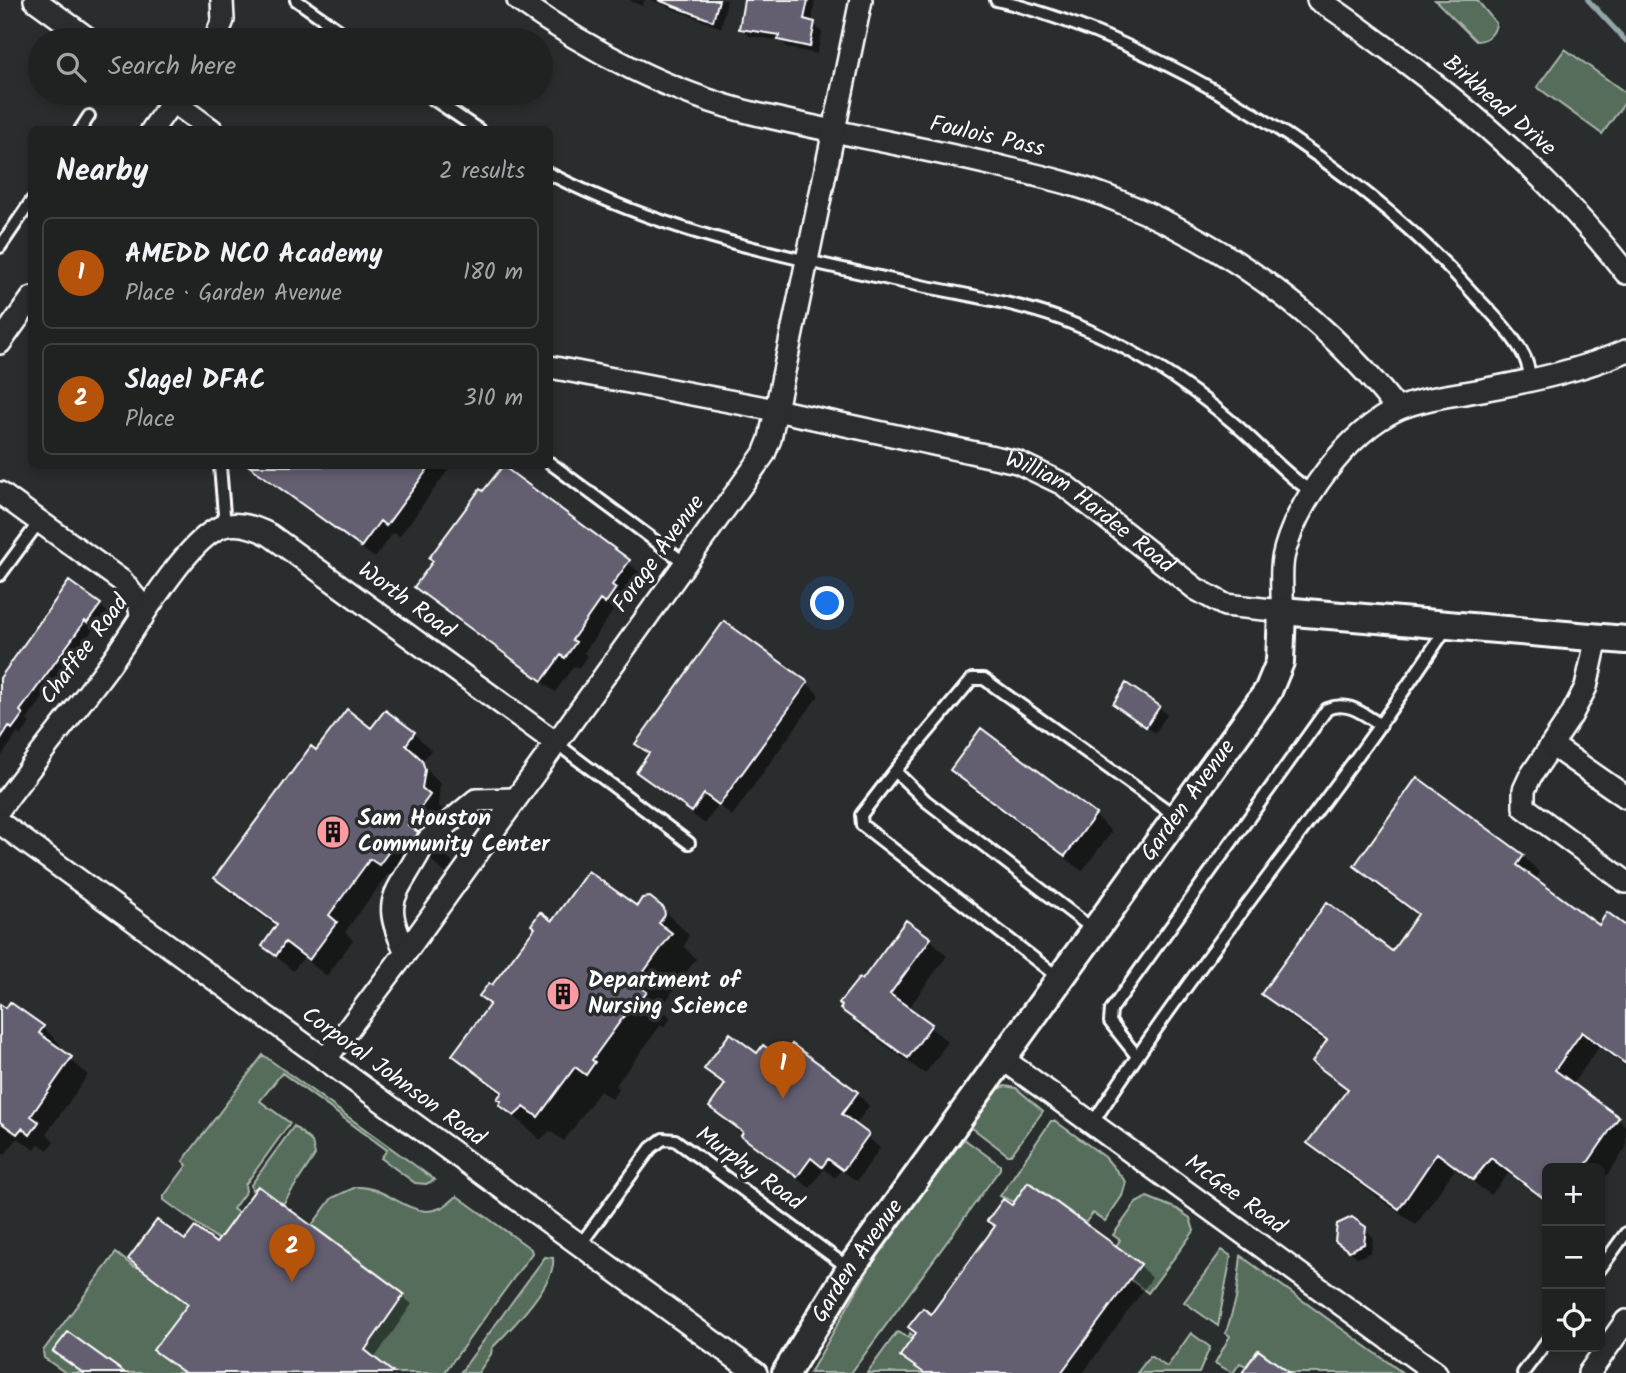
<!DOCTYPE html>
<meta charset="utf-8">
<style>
:root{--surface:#202222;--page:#2d2f2f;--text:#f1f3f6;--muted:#a2a4a5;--line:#3d3f40;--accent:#b45309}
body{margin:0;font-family:Kalam,sans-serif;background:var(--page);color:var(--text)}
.controls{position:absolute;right:21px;bottom:21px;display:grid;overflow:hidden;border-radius:10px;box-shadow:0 4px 10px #0003}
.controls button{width:63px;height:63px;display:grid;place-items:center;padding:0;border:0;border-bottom:2px solid var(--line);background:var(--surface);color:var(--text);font:35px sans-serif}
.you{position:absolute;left:828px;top:604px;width:24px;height:24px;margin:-18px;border:5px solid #fff;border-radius:50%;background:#1a73e8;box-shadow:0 0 0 10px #1a73e833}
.badge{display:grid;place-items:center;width:46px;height:46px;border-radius:50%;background:var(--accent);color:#fff;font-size:23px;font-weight:700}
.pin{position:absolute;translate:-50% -58px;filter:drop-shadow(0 2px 4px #0008)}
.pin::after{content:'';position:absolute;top:37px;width:24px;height:21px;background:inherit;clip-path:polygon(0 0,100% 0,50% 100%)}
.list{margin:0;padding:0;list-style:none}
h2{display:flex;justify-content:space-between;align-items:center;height:91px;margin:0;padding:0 28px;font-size:30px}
h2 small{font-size:23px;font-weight:400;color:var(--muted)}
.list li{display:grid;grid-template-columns:46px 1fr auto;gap:21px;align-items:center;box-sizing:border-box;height:112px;margin:0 14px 14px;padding:0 14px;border:2px solid var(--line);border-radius:10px}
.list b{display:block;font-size:26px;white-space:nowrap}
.list p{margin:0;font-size:23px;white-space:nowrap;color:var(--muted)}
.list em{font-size:23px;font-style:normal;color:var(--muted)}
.icon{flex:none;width:38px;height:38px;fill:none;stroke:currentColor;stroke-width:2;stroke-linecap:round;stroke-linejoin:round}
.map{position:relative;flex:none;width:1626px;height:1373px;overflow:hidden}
.search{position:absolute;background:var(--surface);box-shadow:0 4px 10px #0003;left:28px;top:28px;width:525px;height:77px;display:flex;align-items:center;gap:18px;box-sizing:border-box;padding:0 24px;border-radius:38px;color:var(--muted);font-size:26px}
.panel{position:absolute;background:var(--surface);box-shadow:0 4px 10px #0003;left:28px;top:126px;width:525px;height:343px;border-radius:10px}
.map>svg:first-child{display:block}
.green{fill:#556d5a;stroke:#aab6ac;stroke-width:2}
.shadow{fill:#0007}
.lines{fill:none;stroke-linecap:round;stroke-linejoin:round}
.stream{stroke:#94a6a8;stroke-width:5}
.building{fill:#635f71;stroke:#fff;stroke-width:2}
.service-casing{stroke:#fff;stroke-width:16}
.minor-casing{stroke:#fff;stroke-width:26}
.tertiary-casing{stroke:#fff;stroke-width:32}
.service{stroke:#2a2d2e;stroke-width:10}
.minor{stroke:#2a2d2e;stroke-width:21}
.tertiary{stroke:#2a2d2e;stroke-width:26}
.labels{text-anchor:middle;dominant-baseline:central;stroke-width:7;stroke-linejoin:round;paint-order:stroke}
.street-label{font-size:23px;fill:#fff;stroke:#2a2d2e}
.poi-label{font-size:23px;font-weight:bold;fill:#fff;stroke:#2a2d2e;text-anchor:start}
</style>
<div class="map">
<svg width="1626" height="1373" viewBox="0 0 1626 1373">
<rect width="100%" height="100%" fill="#2a2d2e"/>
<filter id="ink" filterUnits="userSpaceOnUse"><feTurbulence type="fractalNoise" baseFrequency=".0143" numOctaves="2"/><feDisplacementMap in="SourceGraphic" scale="14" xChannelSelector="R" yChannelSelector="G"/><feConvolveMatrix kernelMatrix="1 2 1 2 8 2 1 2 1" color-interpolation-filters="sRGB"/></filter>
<g filter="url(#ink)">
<path class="green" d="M1435 0H1477L1496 23C1495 34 1487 41 1476 41Z
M1565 49 1626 93V101L1602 134 1537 87Z
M263 1055 435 1180 426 1184 415 1183 381 1158 387 1150 282 1073 260 1101 290 1123 245 1185 246 1191 233 1209 240 1214 219 1240 164 1200V1196L187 1165 183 1161Z
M1005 1086 1016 1088 1043 1111 1011 1155H1008L971 1127 997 1090Z
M1051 1121H1055L1105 1157 1126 1182 1122 1196 1105 1221 1093 1213 1085 1223 1029 1182 1014 1202 1000 1196Z
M294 1126 312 1142 315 1155 283 1204 259 1186 252 1190 251 1185Z
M964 1139 1000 1165V1169L851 1373H810L878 1253Z
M356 1187C394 1185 419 1235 457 1196L531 1249 532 1253 444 1373H392L365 1350 404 1294 312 1225 332 1198Z
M1147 1197 1177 1209 1190 1218 1194 1231 1148 1293 1130 1279 1141 1264 1116 1246 1120 1240 1113 1235 1136 1203Z
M1222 1250 1231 1256 1218 1326 1184 1302Z
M116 1253 133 1266 202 1286 154 1350 185 1373H120L121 1370 68 1332 53 1352 83 1373H66L44 1358 43 1351Z
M1241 1256 1403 1373H1290L1259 1350 1246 1366 1240 1363 1233 1373 1215 1363 1230 1336 1226 1333 1236 1299Z
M545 1257 553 1258C557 1282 508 1332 492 1348L491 1354 478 1373H460Z
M897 1332 909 1338 910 1333 914 1336 924 1373H867Z
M1191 1333 1210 1347 1199 1373H1137L1150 1356 1167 1367Z"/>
<path class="shadow" d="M628 0H645L642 6Z
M651 0H727L721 28Z
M746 0H815L812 23 822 32 817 54 788 48 782 41 749 36 741 28Z
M255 466H443L448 470 400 536 393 533 375 558 267 480Z
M504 469 642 574 623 599 627 602 618 615 613 611 584 653 587 656 578 669 574 666 555 692 416 587 432 564 429 561 480 491 484 493Z
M100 605 108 613 96 629 94 628 27 720 30 723 21 736 18 733 0 758V681Z
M807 683 819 695 732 816 718 805 705 824 638 772 650 756 637 743Z
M1115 704 1159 707 1167 715 1155 733Z
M372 731 414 733 431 750 421 763 440 784 438 805 446 813 425 842 435 852 441 851 458 868 450 878 430 859 427 861 417 854 397 881 388 874 345 932 353 940 327 976 303 958 293 971 264 946 277 927 233 895 217 878 317 753Z
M952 770 1095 815 1112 832 1082 871 969 787Z
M1523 856 1540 873 1534 881 1599 927 1626 928V1067L1599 1047 1572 1085 1626 1126V1148L1600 1185V1168H1547V1203L1508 1174 1491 1195 1455 1169 1416 1225 1326 1160 1309 1143 1349 1091 1314 1061 1327 1043 1280 1010 1263 993 1392 954 1418 916 1373 883 1356 866Z
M637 909H663L689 935 684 947 696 959 661 1008 671 1018 664 1027 661 1025 616 1085 619 1088 612 1099 600 1091 564 1141 550 1131 540 1140 501 1104V1096L455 1055 491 1005 481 995 493 988 552 923Z
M930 939 947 956 908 1009 948 1042 925 1074 859 1026 842 1009 863 983Z
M0 1006 43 1027 60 1044 57 1048 88 1075 47 1133 54 1141 48 1150 39 1144 34 1150 18 1138 5 1154 0 1151Z
M758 1055 782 1061 857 1093 869 1106 855 1126 880 1148 857 1181 841 1170 835 1178 824 1169 810 1188 756 1148 711 1107 726 1086 706 1069Z
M259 1188 412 1304 374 1359 390 1373H184L156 1350 190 1305 130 1259 186 1242 217 1246Z
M989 1221 1140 1265 1152 1278 1083 1373H921L903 1356 996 1227Z
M1365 1229 1373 1237 1371 1252 1358 1258 1337 1240Z
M56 1351 122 1373H81Z"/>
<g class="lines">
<path class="stream" d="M1588 0 1626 41"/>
</g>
<path class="building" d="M658 0H719L713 21Z
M744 0H808L804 19 815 22 810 47 778 40 780 35 739 29Z
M249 466H430L386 526 380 521 361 547Z
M503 466 630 560 612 585 616 588 605 604 600 600 572 640 576 642 565 658 561 655 542 681 414 587 433 561 429 558 480 489 483 491Z
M69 581 101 604 87 623 85 621 20 711 23 714 12 729 9 726 0 740V678Z
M724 621 808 682 719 805 704 794 692 812 636 772 649 753 635 744Z
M1126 683 1160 706 1146 727 1113 704Z
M347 709 371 728 385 710 415 732 406 745 422 760 425 770 422 788 430 795 408 825 418 832 415 841 409 845 399 838 379 865 370 859 329 915 337 922 309 960 285 942 276 956 262 946 277 924 214 878 311 746 316 750Z
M981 728 1096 814 1065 856 950 770Z
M1417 777 1524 855 1517 865 1599 925 1607 912 1626 926V1064L1582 1032 1555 1070 1619 1117 1584 1168H1547V1201L1491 1158 1473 1180 1437 1153 1399 1209 1362 1183 1307 1143 1348 1089 1312 1062 1327 1040 1261 994 1327 902 1392 951 1418 914 1354 866Z
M588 871 637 906 642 898 650 897 664 908 665 915 659 923 672 933 635 984 647 992 639 1003 635 1001 592 1060 595 1062 586 1075 575 1067 538 1117 524 1107 514 1116 499 1105 501 1101 497 1099 502 1092 452 1055 490 1004 479 996 489 983 492 985 535 928 531 925 540 912 552 921Z
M906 920 931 938 890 994 932 1024 908 1058 840 1009 842 1006 839 1003 859 978 862 980Z
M10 1002 44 1026 39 1033 72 1057 31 1116 39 1122 30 1135 22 1128 17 1134 0 1122V1004L6 1008Z
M730 1033 757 1053 763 1045 782 1059 792 1044 858 1092 842 1114 869 1134 843 1170 828 1159 822 1167 811 1158 797 1177 741 1136 743 1132 709 1107 725 1084 704 1069Z
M1028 1182 1141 1264 1061 1373H924L900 1356 916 1333 908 1327 923 1308 931 1314 995 1226 987 1221 1003 1199 1012 1205Z
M258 1186 404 1294 365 1350 394 1373H185L153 1350 188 1304 128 1259 157 1220 185 1240 195 1227 216 1243Z
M1352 1217 1366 1227 1364 1244 1349 1251 1335 1241 1337 1224Z
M68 1332 125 1373H83L53 1351Z
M1258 1350 1290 1373H1242Z"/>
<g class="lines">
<defs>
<path id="service" d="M296 0 353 40
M996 0C1160 39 1358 165 1470 290 1488 310 1512 332 1524 356 1528 363 1529 373 1532 381
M424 93 479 130
M80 130 89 116
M550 174C668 234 779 255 907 283 959 294 1011 301 1061 319 1125 343 1186 382 1237 426 1263 448 1283 473 1312 492
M0 247 32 200
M550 463 685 563
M220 466 225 526
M0 575 39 522
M556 743 689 843
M895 771 861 815 862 825 1059 978
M1094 930 926 801 895 771 972 679H984L1177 817
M1136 1055 1110 1022 1111 1010 1327 709C1348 700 1363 714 1381 725
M1092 1124C1202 953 1335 798 1447 627
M580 1245 651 1148 663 1139 675 1140 850 1269
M1600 1269 1626 1233
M1523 1373 1547 1341"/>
<g id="minor">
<path d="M35 0 90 40"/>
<path d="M518 0C588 50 672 94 756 114 840 134 926 148 1010 169 1045 177 1083 186 1116 200 1227 245 1323 315 1397 409"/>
<path d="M1318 0C1343 14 1365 33 1388 49 1478 114 1558 186 1626 273"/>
<path d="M215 40 223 20 222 0"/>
<path d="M161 93 212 130"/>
<path d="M152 130 178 93"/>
<path d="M0 343 32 298"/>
<path id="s1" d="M550 367 776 410 1017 462 1063 484 1196 589 1225 605 1282 611C1283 594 1280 575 1283 558 1294 504 1348 432 1398 409 1425 397 1458 395 1487 389 1535 380 1581 370 1626 351"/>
<path d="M0 493 122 581 138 601 142 618"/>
<path d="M1597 637 1586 687 1571 716 1530 777 1524 790V807L1626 882"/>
<path d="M1553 746 1626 797"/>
<path d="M0 808C35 760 72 715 107 668 133 633 180 550 215 530 233 519 253 526 270 535L556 743"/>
<path d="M0 823 756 1373"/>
<path d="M428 840 476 800 515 799"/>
<path d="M406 952C381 901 394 898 419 853"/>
<path d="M1003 1059 1436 1373"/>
<path d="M325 1060 406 952 764 454 770 439 861 0"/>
<path d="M1589 1373 1626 1321"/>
</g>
<g id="tertiary">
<path id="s2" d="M786 1373 850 1269 1268 691 1280 662 1282 611 1626 640"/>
</g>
</defs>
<use href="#service" class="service-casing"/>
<use href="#minor" class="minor-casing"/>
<use href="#tertiary" class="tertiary-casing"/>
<use href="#service" class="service"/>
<use href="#minor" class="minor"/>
<use href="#tertiary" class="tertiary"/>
</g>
</g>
<defs>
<symbol id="building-disc" viewBox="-11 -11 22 22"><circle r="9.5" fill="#ff9aa2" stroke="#2a2d2e"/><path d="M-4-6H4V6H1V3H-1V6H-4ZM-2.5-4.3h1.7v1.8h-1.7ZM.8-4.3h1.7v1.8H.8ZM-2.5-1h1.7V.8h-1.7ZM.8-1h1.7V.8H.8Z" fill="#111"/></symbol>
</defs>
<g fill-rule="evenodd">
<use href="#building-disc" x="314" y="813" width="38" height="38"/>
<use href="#building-disc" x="544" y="975" width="38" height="38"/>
</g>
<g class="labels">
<g class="street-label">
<text transform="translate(1499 106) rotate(41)">Birkhead Drive</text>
<text transform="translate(987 137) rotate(13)">Foulois Pass</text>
<text stroke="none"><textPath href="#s1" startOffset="565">William Hardee Road</textPath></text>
<text transform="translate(659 554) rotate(-54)">Forage Avenue</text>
<text transform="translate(406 601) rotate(36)">Worth Road</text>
<text transform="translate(85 650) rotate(-53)">Chaffee Road</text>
<text stroke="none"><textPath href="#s2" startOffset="700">Garden Avenue</textPath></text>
<text transform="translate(393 1077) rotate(36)">Corporal Johnson Road</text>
<text transform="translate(749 1169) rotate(36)">Murphy Road</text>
<text transform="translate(1235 1195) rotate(36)">McGee Road</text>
<text stroke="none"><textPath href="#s2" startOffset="133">Garden Avenue</textPath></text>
</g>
<g class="poi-label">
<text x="358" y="819">Sam Houston<tspan x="358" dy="26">Community Center</tspan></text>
<text x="588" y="981">Department of<tspan x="588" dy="26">Nursing Science</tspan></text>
</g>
</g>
</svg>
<div class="controls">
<button>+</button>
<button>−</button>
<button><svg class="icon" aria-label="locate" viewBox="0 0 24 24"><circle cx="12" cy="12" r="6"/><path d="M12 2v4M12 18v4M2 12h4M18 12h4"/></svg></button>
</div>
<div class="you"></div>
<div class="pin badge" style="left:783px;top:1099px">1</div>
<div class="pin badge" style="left:292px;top:1282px">2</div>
<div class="search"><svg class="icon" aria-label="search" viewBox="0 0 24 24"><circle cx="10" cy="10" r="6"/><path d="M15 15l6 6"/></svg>Search here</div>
<section class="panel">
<h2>Nearby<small>2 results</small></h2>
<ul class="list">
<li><span class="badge">1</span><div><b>AMEDD NCO Academy</b><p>Place · Garden Avenue</p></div><em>180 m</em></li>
<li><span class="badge">2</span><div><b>Slagel DFAC</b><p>Place</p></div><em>310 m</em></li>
</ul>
</section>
</div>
